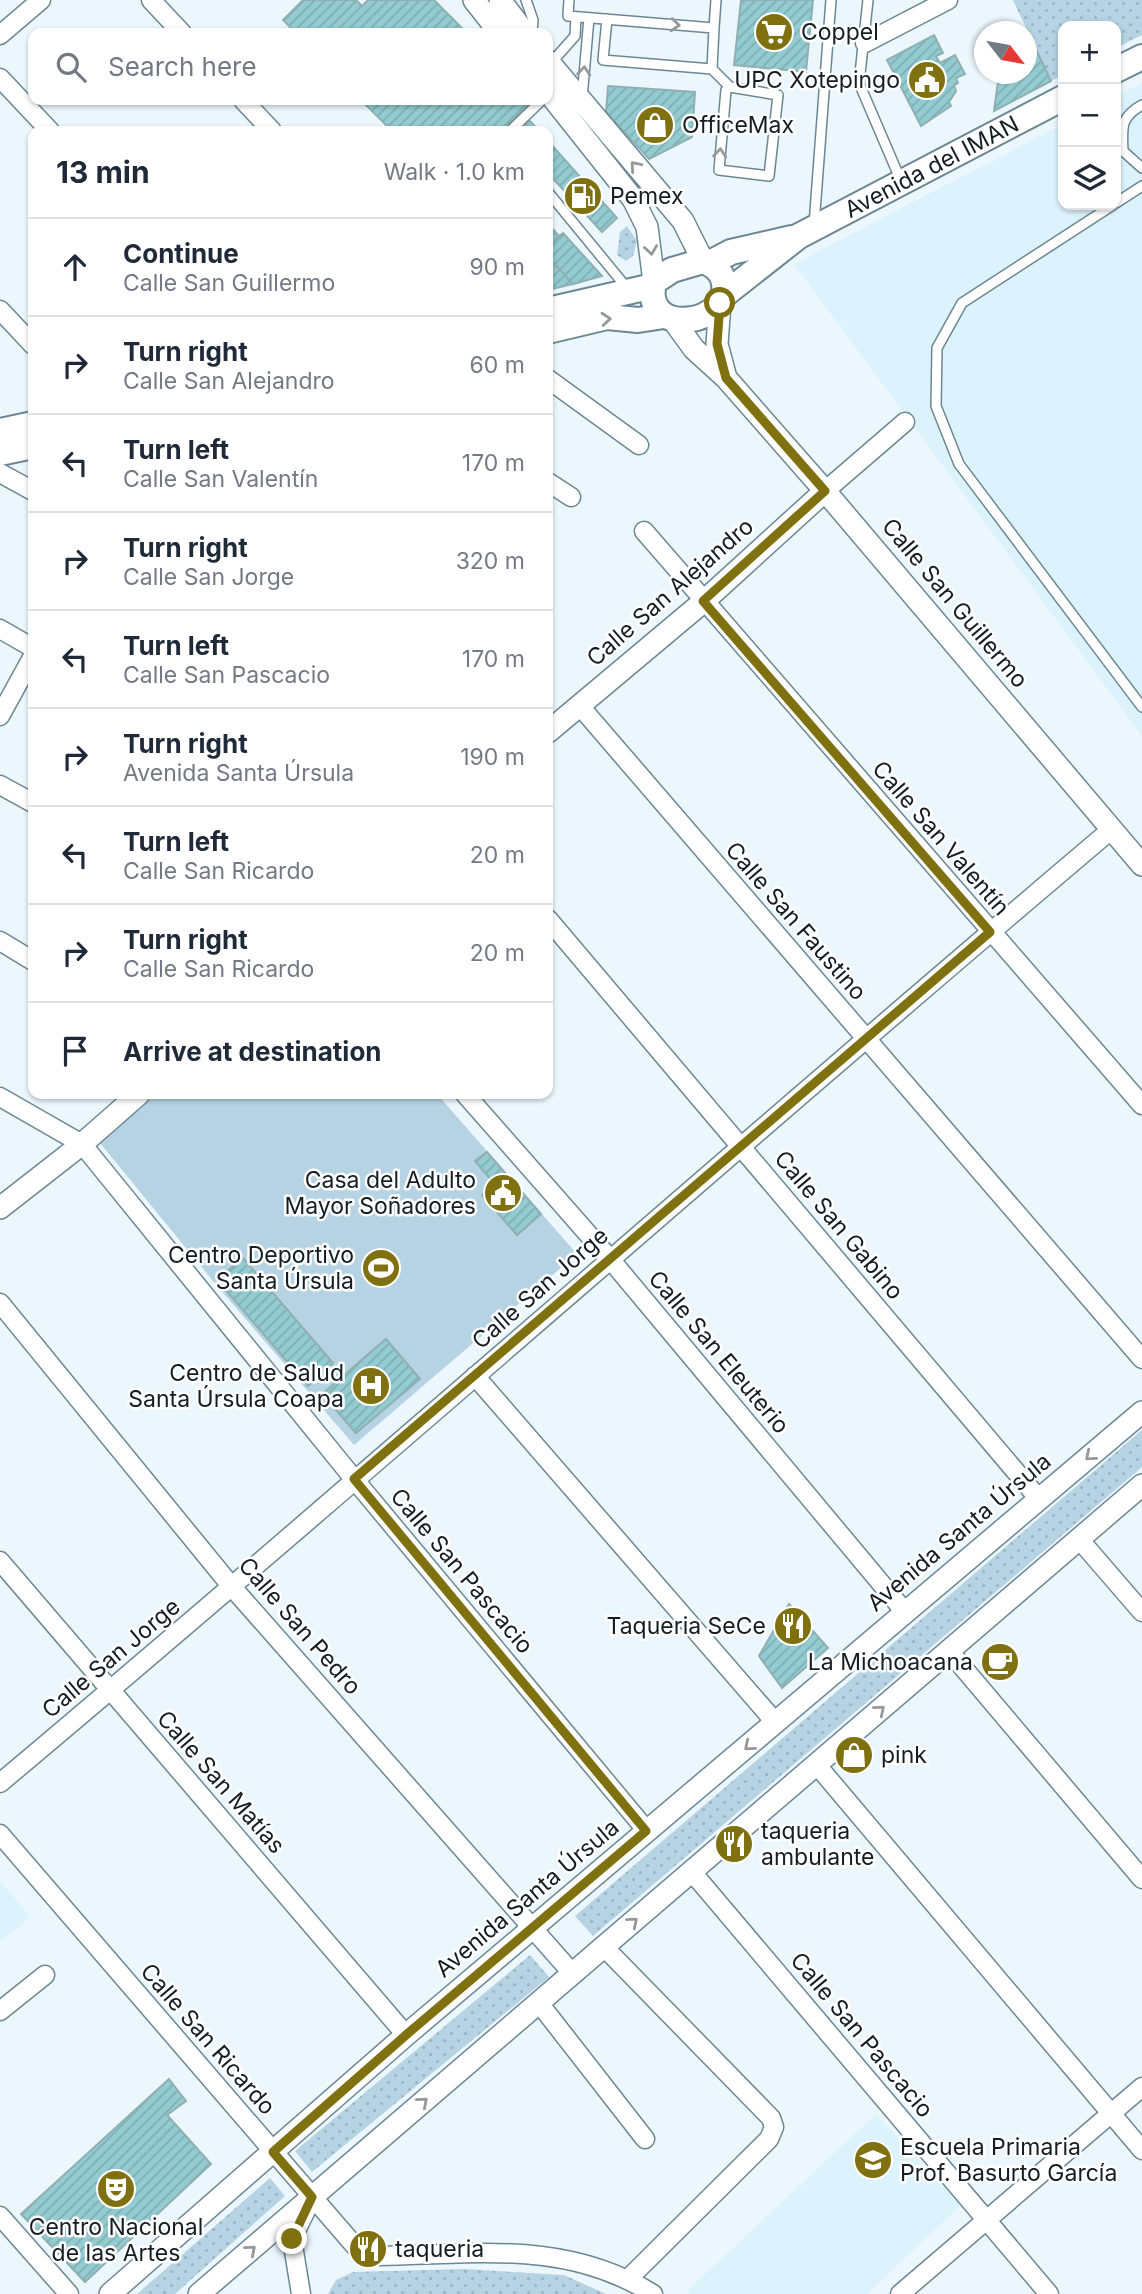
<!DOCTYPE html>
<meta charset="utf-8">
<style>
:root{--surface:#fff;--page:#f6f6f7;--text:#1f2937;--muted:#747a83;--line:#e0e1e3}
body{margin:0;font-family:Inter,sans-serif;background:var(--page);color:var(--text)}
.controls{position:absolute;right:21px;top:21px;display:grid;overflow:hidden;border-radius:14px;box-shadow:0 2px 5px #0004}
.controls button{width:63px;height:63px;display:grid;place-items:center;padding:0;border:0;border-bottom:2px solid var(--line);background:var(--surface);color:var(--text);font:35px sans-serif}
.compass{position:absolute;left:974px;top:21px;width:63px;height:63px;border-radius:50%;background:var(--surface);box-shadow:0 2px 5px #0004;rotate:121deg}
.stop{position:absolute;width:21px;height:21px;margin:-16px;border:5px solid #7f7010;border-radius:50%;background:#fff}
.stop.end{background:#7f7010;border-color:#fff;box-shadow:0 2px 7px #0008}
.list{margin:0;padding:0;list-style:none}
h2{display:flex;justify-content:space-between;align-items:center;height:91px;margin:0;padding:0 28px;font-size:30px}
h2 small{font-size:23px;font-weight:400;color:var(--muted)}
.list li{display:grid;grid-template-columns:46px 1fr auto;gap:21px;align-items:center;box-sizing:border-box;height:98px;padding:0 28px;border-top:2px solid var(--line)}
.list b{display:block;font-size:26px;white-space:nowrap}
.list p{margin:0;font-size:23px;white-space:nowrap;color:var(--muted)}
.list em{font-size:23px;font-style:normal;color:var(--muted)}
.icon{flex:none;width:38px;height:38px;fill:none;stroke:currentColor;stroke-width:2;stroke-linecap:round;stroke-linejoin:round}
.map{position:relative;flex:none;width:1142px;height:2294px;overflow:hidden}
.search{position:absolute;background:var(--surface);box-shadow:0 2px 5px #0004;left:28px;top:28px;width:525px;height:77px;display:flex;align-items:center;gap:18px;box-sizing:border-box;padding:0 24px;border-radius:14px;color:var(--muted);font-size:26px}
.panel{position:absolute;background:var(--surface);box-shadow:0 2px 5px #0004;left:28px;top:126px;width:525px;height:973px;border-radius:14px}
.map>svg:first-child{display:block}
.built{fill:#dcf2fd}
.green{fill:#b5d3e2}
.park{fill:url(#park-dots)}
.building{fill:url(#building-hatch);stroke:#8fb0b3;stroke-width:2}
.lines{fill:none;stroke-linecap:round;stroke-linejoin:round}
.service-casing{stroke:#6c8794;stroke-width:12}
.minor-casing{stroke:#6c8794;stroke-width:21}
.tertiary-casing{stroke:#6c8794;stroke-width:24}
.secondary-casing{stroke:#6c8794;stroke-width:28}
.service{stroke:#fff;stroke-width:9}
.minor{stroke:#fff;stroke-width:18}
.tertiary{stroke:#fff;stroke-width:21}
.secondary{stroke:#fff;stroke-width:24}
.oneway{stroke:#95999c}
.route{stroke:#7f7010;stroke-width:9}
.labels{text-anchor:middle;dominant-baseline:central;stroke-width:5;stroke-linejoin:round;paint-order:stroke}
.poi-label{font-size:23px;fill:#131d22;stroke:#fff;text-anchor:start}
.street-label{font-size:23px;fill:#131d22;stroke:#fff}
</style>
<div class="map">
<svg width="1142" height="2294" viewBox="0 0 1142 2294">
<defs>
<pattern id="park-dots" width="8" height="8" patternUnits="userSpaceOnUse" patternTransform="scale(1.75)"><rect width="8" height="8" fill="#b5d3e2"/><path d="M2 2h.1M6 6h.1" fill="none" stroke="#9bb5c2" stroke-width="1.8" stroke-linecap="round"/></pattern>
<pattern id="building-hatch" width="6" height="6" patternUnits="userSpaceOnUse" patternTransform="scale(1.75)"><rect width="6" height="6" fill="#93cbd0"/><path d="M-1 1l2-2M0 6l6-6M5 7l2-2" fill="none" stroke="#7eaeb2"/></pattern>
</defs>
<rect width="100%" height="100%" fill="#ecf7fd"/>
<path class="built" d="M1142 83V736L794 264 1063 124V205H1116V96Z
M0 1881 31 1917 0 1942Z
M876 2114 961 2205 867 2294H690L687 2291Z"/>
<path class="green" d="M157 1094H437L577 1254 354 1445 213 1281 100 1143Z"/>
<path class="park" d="M1013 0H1142V35L1116 48V26H1063V75L1051 81Z
M627 226 637 241 633 256 626 261 617 255 620 232Z
M1142 1430V1467L593 1936 575 1916Z
M530 1955 549 1977 312 2172 295 2151Z
M270 2178 285 2196 175 2294H137Z
M464 2269 564 2275 606 2294H328L336 2280 353 2272Z"/>
<path class="building" d="M303 0H356L362 6 368 0H434L467 33H296L283 20Z
M741 0H813L806 72 734 65Z
M934 35 943 53 936 56 940 63 955 55 965 74 956 78 958 83 954 85 956 91 949 102 951 106 921 126 887 60Z
M1026 40 1032 41 1051 81 994 111 999 74H1026Z
M608 86 695 92 692 137 649 159 606 112Z
M361 100H532L501 131H392Z
M530 121 539 131H520Z
M548 141 617 218 602 232 548 173Z
M548 224 559 236 548 246Z
M563 233 602 276 573 284 548 257V246Z
M548 257 573 284 548 290Z
M487 1152 541 1214 517 1235 482 1195 491 1187 488 1184 492 1181 475 1161Z
M243 1258 333 1363 308 1386 217 1280Z
M386 1339 420 1379 356 1433 322 1394Z
M789 1604 828 1648 782 1688 759 1656Z
M169 2079 186 2101 167 2115 211 2164 85 2282 21 2214Z"/>
<g class="lines">
<defs>
<path id="service" d="M526 0 533 20 532 33
M569 0 568 16 714 28 716 0
M868 0 859 83 901 181
M607 19 603 60 712 69
M714 28 712 69 730 87 778 95 769 176 719 170 726 90 730 87
M551 63 575 36 576 17
M582 98 589 18
M1142 105C1120 117 1122 128 1123 151L1142 168
M510 131 542 100
M548 192 627 288
M1116 203 1142 186
M1113 205 962 303 937 348 936 406 959 464 1142 707
M814 225 831 0"/>
<path id="minor" d="M151 0 182 33
M0 35 41 0
M865 43 948 0
M0 78 50 131
M243 100 272 131
M0 310 33 345
M548 379 639 445
M0 473 33 491
M548 482 571 497
M825 491 905 422
M644 531 1142 1105
M0 629 33 648
M579 705 1142 1359
M0 716 33 656
M0 785 33 803
M548 919 1039 1499
M0 941 33 961
M465 1094 610 1259 905 1612
M0 1097 82 1144 354 1479 647 1831
M0 1303 232 1587 572 1973
M475 1376 776 1723
M1079 1539 1142 1612
M0 1561 406 2035
M949 1651 1142 1879
M816 1764 1142 2150
M0 1783C374 1469 739 1144 1112 829
M0 1834 354 2245 380 2256C477 2254 567 2240 653 2294
M692 1872 1049 2294
M604 1947 771 2118 774 2127 769 2139 629 2278
M539 2003 645 2139
M0 2011 45 1975
M0 2216 69 2294
M301 2294 292 2239 311 2200
M900 2294 1142 2087"/>
<path id="tertiary" d="M474 0 500 33
M500 0 525 33
M548 61 683 221 703 261
M548 92 633 199 647 227 654 282
M720 303 717 344 726 378
M673 320 694 349 726 378 825 491 1142 865
M548 732 703 602 825 491
M0 1208 82 1144 139 1094
M110 2294 406 2035 1142 1412
M199 2294 1142 1485"/>
<g id="secondary">
<path d="M1116 70 1142 57"/>
<path d="M703 261C712 264 720 270 723 279 737 325 640 340 654 282L672 270Z"/>
<path d="M710 263 731 252 792 238"/>
<path id="s1" d="M724 295 799 236 1063 98"/>
<path d="M548 310 653 286"/>
<path d="M548 331 607 317 638 320 664 316"/>
<path d="M0 431 33 424"/>
<path d="M0 453 33 446"/>
</g>
</defs>
<use href="#service" class="service-casing"/>
<use href="#minor" class="minor-casing"/>
<use href="#tertiary" class="tertiary-casing"/>
<use href="#secondary" class="secondary-casing"/>
<use href="#service" class="service"/>
<use href="#minor" class="minor"/>
<use href="#tertiary" class="tertiary"/>
<use href="#secondary" class="secondary"/>
</g>
<defs><path id="oneway-chevron" d="M-2-3.5L2.5 0L-2 3.5" fill="none" stroke-width="1.6" stroke-linecap="round" stroke-linejoin="round" transform="scale(1.75)"/></defs>
<g class="oneway">
<use href="#oneway-chevron" transform="translate(675 25) rotate(5)"/>
<use href="#oneway-chevron" transform="translate(584 71) rotate(-85)"/>
<use href="#oneway-chevron" transform="translate(720 153) rotate(-85)"/>
<use href="#oneway-chevron" transform="translate(635 166) rotate(-131)"/>
<use href="#oneway-chevron" transform="translate(651 250) rotate(82)"/>
<use href="#oneway-chevron" transform="translate(606 319) rotate(-5)"/>
<use href="#oneway-chevron" transform="translate(1090 1456) rotate(140)"/>
<use href="#oneway-chevron" transform="translate(880 1710) rotate(-40)"/>
<use href="#oneway-chevron" transform="translate(749 1746) rotate(140)"/>
<use href="#oneway-chevron" transform="translate(633 1922) rotate(-40)"/>
<use href="#oneway-chevron" transform="translate(423 2102) rotate(-41)"/>
<use href="#oneway-chevron" transform="translate(251 2250) rotate(-41)"/>
</g>
<g class="lines">
<path class="route" d="M292 2239 312 2197 273 2152 406 2035 646 1831 354 1479 990 932 703 601 825 491 726 378 717 344 720 303"/>
</g>
<defs>
<symbol id="supermarket-disc" viewBox="-11 -11 22 22"><circle r="9.5" fill="#7f7010" stroke="#fff"/><path d="M-6-5.5h2.5l.6 2H6L4.5 2H-2.5L-4.4-4H-6ZM-1.5 3.2a1.3 1.3 0 1 0 .1 0ZM3 3.2a1.3 1.3 0 1 0 .1 0Z" fill="#fff"/></symbol>
<symbol id="civic-disc" viewBox="-11 -11 22 22"><circle r="9.5" fill="#7f7010" stroke="#fff"/><path d="M-.6-6.5H3V-4.5H.6V-3L4-1V1h2V6H-6V1h2V-1L-.6-3ZM-1.2 2.5V6h2.4V2.5Z" fill="#fff"/></symbol>
<symbol id="shop-disc" viewBox="-11 -11 22 22"><circle r="9.5" fill="#7f7010" stroke="#fff"/><path d="M-5-2.5h2.3a2.7 3.5 0 0 1 5.4 0H5L5.5 6h-11ZM-1.5-2.5h3a1.5 2.3 0 0 0-3 0Z" fill="#fff"/></symbol>
<symbol id="fuel-disc" viewBox="-11 -11 22 22"><circle r="9.5" fill="#7f7010" stroke="#fff"/><path d="M-5.5-6h7V0h2V4h1.3V-2.5L3-4.5l.8-.8L6-3V5H2.5V1h-1V6h-7ZM-4.2-4.7v3.2H.2V-4.7Z" fill="#fff"/></symbol>
<symbol id="stadium-disc" viewBox="-11 -11 22 22"><circle r="9.5" fill="#7f7010" stroke="#fff"/><path d="M0-5a6.5 5 0 1 0 0 10a6.5 5 0 1 0 0-10ZM-3.5-1.8h7v3.6h-7Z" fill="#fff"/></symbol>
<symbol id="hospital-disc" viewBox="-11 -11 22 22"><circle r="9.5" fill="#7f7010" stroke="#fff"/><path d="M-5-5h3v3.5h4V-5h3V5h-3V1.5h-4V5h-3Z" fill="#fff"/></symbol>
<symbol id="restaurant-disc" viewBox="-11 -11 22 22"><circle r="9.5" fill="#7f7010" stroke="#fff"/><path d="M-5-6h1v4h1v-4h1v4h1v-4h1v5L-1.5 .5V6h-2V.5L-5-1ZM5-6V6H3V1.5H1.5Q1.5-4 5-6Z" fill="#fff"/></symbol>
<symbol id="cafe-disc" viewBox="-11 -11 22 22"><circle r="9.5" fill="#7f7010" stroke="#fff"/><path d="M-5.5-4.5H6V0H3Q3 3.5 0 3.5H-2.5Q-5.5 3.5-5.5 0ZM3-3.2v2h1.7v-2ZM-6 4.5H4V6H-6Z" fill="#fff"/></symbol>
<symbol id="school-disc" viewBox="-11 -11 22 22"><circle r="9.5" fill="#7f7010" stroke="#fff"/><path d="M0-5L7-2L0 1L-7-2ZM-4 1L0 2.5L4 1V4Q0 6-4 4Z" fill="#fff"/></symbol>
<symbol id="theatre-disc" viewBox="-11 -11 22 22"><circle r="9.5" fill="#7f7010" stroke="#fff"/><path d="M-5-5.5Q0-4 5-5.5V0Q5 5 0 6Q-5 5-5 0ZM-3.3-2.5H-1v1.5H-3.3ZM1-2.5H3.3v1.5H1ZM-2.8 1Q0 5.5 2.8 1Z" fill="#fff"/></symbol>
</defs>
<g fill-rule="evenodd">
<use href="#supermarket-disc" x="752" y="10" width="44" height="44"/>
<use href="#civic-disc" x="905" y="58" width="44" height="44"/>
<use href="#shop-disc" x="633" y="103" width="44" height="44"/>
<use href="#fuel-disc" x="561" y="174" width="44" height="44"/>
<use href="#civic-disc" x="481" y="1171" width="44" height="44"/>
<use href="#stadium-disc" x="359" y="1246" width="44" height="44"/>
<use href="#hospital-disc" x="349" y="1364" width="44" height="44"/>
<use href="#restaurant-disc" x="771" y="1604" width="44" height="44"/>
<use href="#cafe-disc" x="978" y="1640" width="44" height="44"/>
<use href="#shop-disc" x="832" y="1733" width="44" height="44"/>
<use href="#restaurant-disc" x="712" y="1822" width="44" height="44"/>
<use href="#school-disc" x="851" y="2138" width="44" height="44"/>
<use href="#theatre-disc" x="94" y="2167" width="44" height="44"/>
<use href="#restaurant-disc" x="346" y="2227" width="44" height="44"/>
</g>
<g class="labels">
<g class="poi-label">
<text x="801" y="32">Coppel</text>
<text x="900" y="80" text-anchor="end">UPC Xotepingo</text>
<text x="682" y="125">OfficeMax</text>
<text x="610" y="196">Pemex</text>
<text x="476" y="1180" text-anchor="end">Casa del Adulto<tspan x="476" dy="26">Mayor Soñadores</tspan></text>
<text x="354" y="1255" text-anchor="end">Centro Deportivo<tspan x="354" dy="26">Santa Úrsula</tspan></text>
<text x="344" y="1373" text-anchor="end">Centro de Salud<tspan x="344" dy="26">Santa Úrsula Coapa</tspan></text>
<text x="766" y="1626" text-anchor="end">Taqueria SeCe</text>
<text x="973" y="1662" text-anchor="end">La Michoacana</text>
<text x="881" y="1755">pink</text>
<text x="761" y="1831">taqueria<tspan x="761" dy="26">ambulante</tspan></text>
<text x="900" y="2147">Escuela Primaria<tspan x="900" dy="26">Prof. Basurto García</tspan></text>
<text x="116" y="2227" text-anchor="middle">Centro Nacional<tspan x="116" dy="26">de las Artes</tspan></text>
<text x="395" y="2249">taqueria</text>
</g>
<g class="street-label">
<text stroke="none"><textPath href="#s1" startOffset="245">Avenida del IMAN</textPath></text>
<text transform="translate(670 592) rotate(-41)">Calle San Alejandro</text>
<text transform="translate(955 603) rotate(50)">Calle San Guillermo</text>
<text transform="translate(941 838) rotate(49)">Calle San Valentín</text>
<text transform="translate(796 921) rotate(49)">Calle San Faustino</text>
<text transform="translate(839 1225) rotate(50)">Calle San Gabino</text>
<text transform="translate(540 1288) rotate(-41)">Calle San Jorge</text>
<text transform="translate(719 1352) rotate(50)">Calle San Eleuterio</text>
<text transform="translate(959 1532) rotate(-40)">Avenida Santa Úrsula</text>
<text transform="translate(462 1571) rotate(50)">Calle San Pascacio</text>
<text transform="translate(300 1626) rotate(49)">Calle San Pedro</text>
<text transform="translate(111 1658) rotate(-40)">Calle San Jorge</text>
<text transform="translate(221 1782) rotate(49)">Calle San Matías</text>
<text transform="translate(527 1898) rotate(-40)">Avenida Santa Úrsula</text>
<text transform="translate(862 2035) rotate(50)">Calle San Pascacio</text>
<text transform="translate(208 2039) rotate(49)">Calle San Ricardo</text>
</g>
</g>
</svg>
<div class="controls">
<button>+</button>
<button>−</button>
<button><svg class="icon" aria-label="layers" viewBox="0 0 24 24"><path d="M12 4l9 5-9 5-9-5zM3 14l9 5 9-5"/></svg></button>
</div>
<svg class="compass" viewBox="-18 -18 36 36"><path d="M0-13l5 13h-10z" fill="#e53935"/><path d="M0 13l5-13h-10z" fill="#747a83"/></svg>
<div class="stop" style="left:720px;top:303px"></div>
<div class="stop end" style="left:292px;top:2239px"></div>
<div class="search"><svg class="icon" aria-label="search" viewBox="0 0 24 24"><circle cx="10" cy="10" r="6"/><path d="M15 15l6 6"/></svg>Search here</div>
<section class="panel">
<h2>13 min<small>Walk · 1.0 km</small></h2>
<ul class="list">
<li><svg class="icon" aria-label="ahead" viewBox="0 0 24 24"><path d="M12 20V5M6 11l6-6 6 6"/></svg><div><b>Continue</b><p>Calle San Guillermo</p></div><em>90 m</em></li>
<li><svg class="icon" aria-label="right" viewBox="0 0 24 24"><path d="M7 20v-9h11M14 6l5 5-5 5"/></svg><div><b>Turn right</b><p>Calle San Alejandro</p></div><em>60 m</em></li>
<li><svg class="icon" aria-label="left" viewBox="0 0 24 24"><path d="M17 20v-9H6M10 6l-5 5 5 5"/></svg><div><b>Turn left</b><p>Calle San Valentín</p></div><em>170 m</em></li>
<li><svg class="icon" aria-label="right" viewBox="0 0 24 24"><path d="M7 20v-9h11M14 6l5 5-5 5"/></svg><div><b>Turn right</b><p>Calle San Jorge</p></div><em>320 m</em></li>
<li><svg class="icon" aria-label="left" viewBox="0 0 24 24"><path d="M17 20v-9H6M10 6l-5 5 5 5"/></svg><div><b>Turn left</b><p>Calle San Pascacio</p></div><em>170 m</em></li>
<li><svg class="icon" aria-label="right" viewBox="0 0 24 24"><path d="M7 20v-9h11M14 6l5 5-5 5"/></svg><div><b>Turn right</b><p>Avenida Santa Úrsula</p></div><em>190 m</em></li>
<li><svg class="icon" aria-label="left" viewBox="0 0 24 24"><path d="M17 20v-9H6M10 6l-5 5 5 5"/></svg><div><b>Turn left</b><p>Calle San Ricardo</p></div><em>20 m</em></li>
<li><svg class="icon" aria-label="right" viewBox="0 0 24 24"><path d="M7 20v-9h11M14 6l5 5-5 5"/></svg><div><b>Turn right</b><p>Calle San Ricardo</p></div><em>20 m</em></li>
<li><svg class="icon" aria-label="arrive" viewBox="0 0 24 24"><path d="M6 21V4h12l-3 4 3 4H6"/></svg><div><b>Arrive at destination</b></div></li>
</ul>
</section>
</div>
